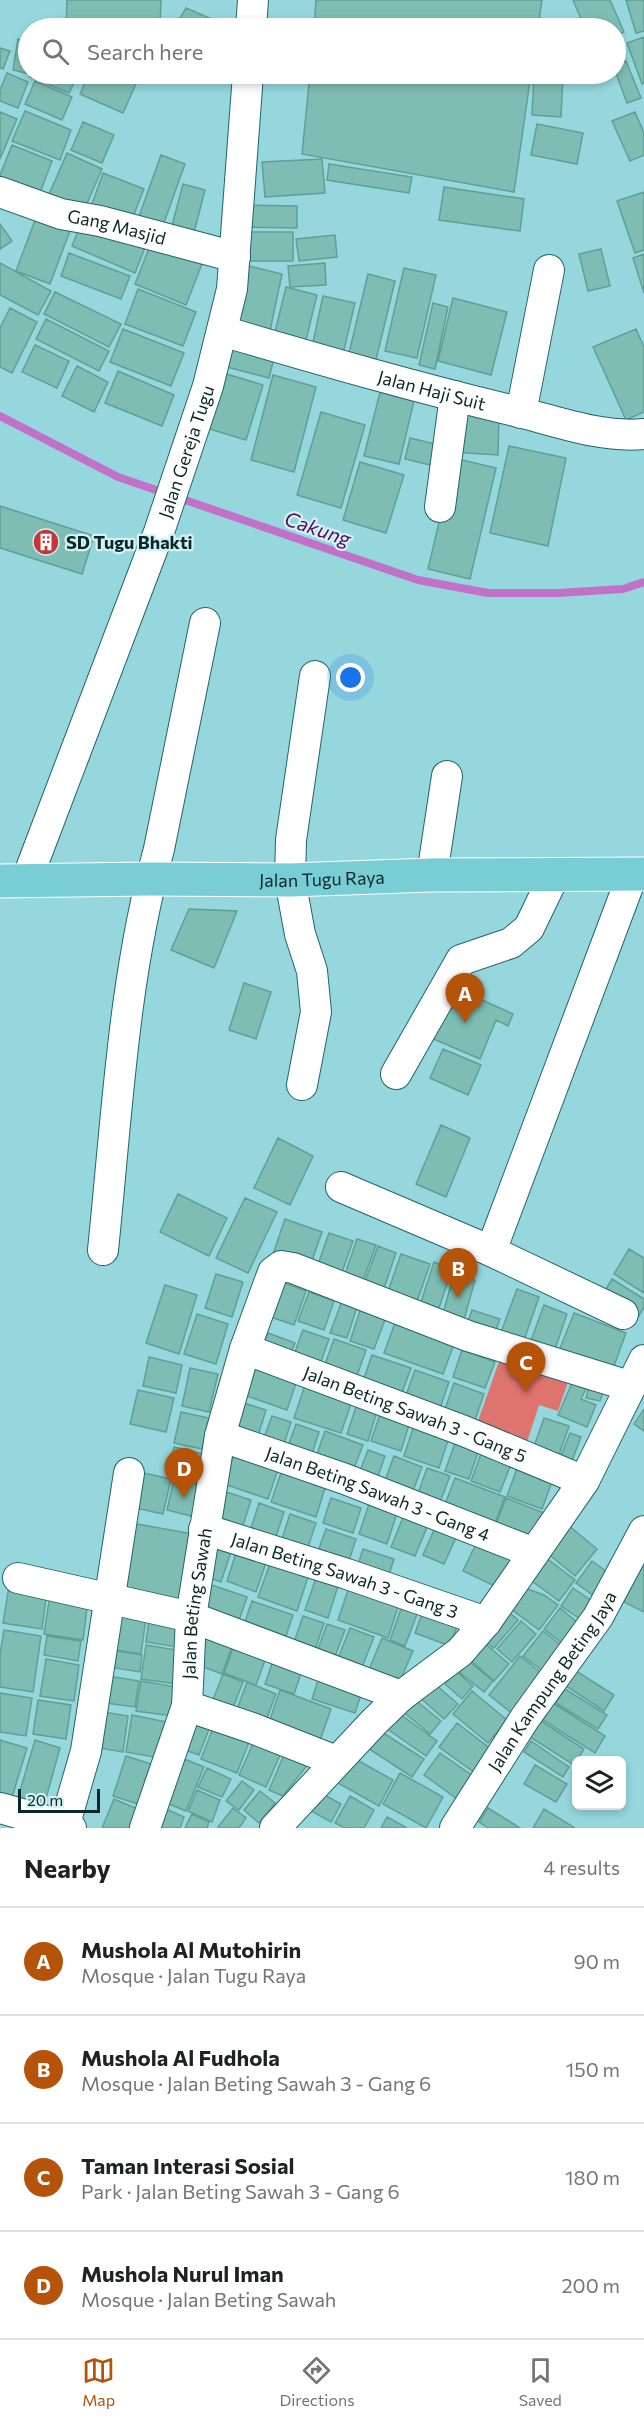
<!DOCTYPE html>
<meta charset="utf-8">
<style>
:root{--surface:#fff;--page:#f6f6f6;--text:#202124;--muted:#757577;--line:#e0e0e0;--accent:#b45309}
body{margin:0;font-family:Commissioner,sans-serif;background:var(--page);color:var(--text)}
.controls{position:absolute;right:18px;bottom:18px;display:grid;overflow:hidden;border-radius:9px;box-shadow:0 3px 9px #0003}
.controls button{width:54px;height:54px;display:grid;place-items:center;padding:0;border:0;border-bottom:2px solid var(--line);background:var(--surface);color:var(--text);font:30px sans-serif}
.scale{position:absolute;left:18px;bottom:15px;width:82px;box-sizing:border-box;padding-left:6px;border:3px solid #0c272a;border-top:0;font-size:16px;line-height:21px;white-space:nowrap;color:#0c272a;-webkit-text-stroke:4px #d2f2f5;paint-order:stroke}
.you{position:absolute;left:351px;top:678px;width:21px;height:21px;margin:-15px;border:4px solid #fff;border-radius:50%;background:#1a73e8;box-shadow:0 0 0 9px #1a73e833}
.badge{display:grid;place-items:center;width:39px;height:39px;border-radius:50%;background:var(--accent);color:#fff;font-size:20px;font-weight:700}
.pin{position:absolute;translate:-50% -50px;filter:drop-shadow(0 2px 3px #0008)}
.pin::after{content:'';position:absolute;top:32px;width:21px;height:18px;background:inherit;clip-path:polygon(0 0,100% 0,50% 100%)}
.list{margin:0;padding:0;list-style:none}
h2{display:flex;justify-content:space-between;align-items:center;height:78px;margin:0;padding:0 24px;font-size:26px}
h2 small{font-size:20px;font-weight:400;color:var(--muted)}
.list li{display:grid;grid-template-columns:39px 1fr auto;gap:18px;align-items:center;box-sizing:border-box;height:108px;padding:0 24px;border-top:2px solid var(--line)}
.list b{display:block;font-size:22px;white-space:nowrap}
.list p{margin:0;font-size:20px;white-space:nowrap;color:var(--muted)}
.list em{font-size:20px;font-style:normal;color:var(--muted)}
.icon{flex:none;width:33px;height:33px;fill:none;stroke:currentColor;stroke-width:2;stroke-linecap:round;stroke-linejoin:round}
.map{position:relative;flex:none;width:644px;height:1828px;overflow:hidden}
.search{position:absolute;background:var(--surface);box-shadow:0 3px 9px #0003;left:18px;right:18px;top:18px;height:66px;display:flex;align-items:center;gap:15px;box-sizing:border-box;padding:0 21px;border-radius:33px;color:var(--muted);font-size:22px}
.sheet{height:510px;background:var(--surface)}
nav{display:flex;justify-content:space-around;align-items:center;box-sizing:border-box;height:84px;border-top:2px solid var(--line);background:var(--surface);font-size:16px;color:var(--muted)}
nav a{display:grid;justify-items:center;gap:3px}
nav .on{color:var(--accent)}
.map>svg:first-child{display:block}
.green{fill:#df736d}
.lines{fill:none;stroke-linecap:round;stroke-linejoin:round}
.stream{stroke:#c271c9;stroke-width:8}
.building{fill:#7ebdb3;stroke:#619f96;stroke-width:1.5}
.minor-casing{stroke:#22646a;stroke-width:32}
.major-casing{stroke:#fff;stroke-width:35}
.minor{stroke:#fff;stroke-width:30}
.major{stroke:#79cdd4;stroke-width:33}
.labels{text-anchor:middle;dominant-baseline:central;stroke-width:4.5;stroke-linejoin:round;paint-order:stroke}
.street-label{font-size:18px;fill:#0c272a;stroke:#d2f2f5}
.poi-label{font-size:18px;font-weight:bold;fill:#0c272a;stroke:#d2f2f5;text-anchor:start}
.water-label{font-size:20px;font-style:italic;fill:#57085d;stroke:#d2f2f5}
</style>
<div class="map">
<svg width="644" height="1828" viewBox="0 0 644 1828">
<rect width="100%" height="100%" fill="#96d7de"/>
<path class="green" d="M501 1356 569 1379 558 1411 539 1405 527 1442 477 1424Z"/>
<g class="lines">
<path class="stream" d="M0 416 118 477 418 580 488 593H558L623 589 644 582"/>
</g>
<path class="building" d="M67 0H161L160 28H66Z
M316 0H542L538 28H314Z
M573 0H610L624 32 616 35V28H585Z
M626 0H644V31L636 33Z
M186 8 221 23 218 28H174Z
M644 37V83L642 84 627 43Z
M18 39 28 41 26 73 13 70Z
M0 48 10 51 3 69 0 68Z
M626 61 641 98 627 103 616 73V65Z
M7 73 28 82 18 108 0 101V90Z
M32 74H78L69 93 30 77Z
M89 74H113L136 84 123 113 80 94Z
M310 74H531L514 192 302 154Z
M534 74H563L561 117 532 115Z
M35 81 72 97 62 120 25 104Z
M25 111 71 130 60 160 12 141Z
M0 112 17 119 0 159Z
M635 112 644 133V155L630 161 612 121Z
M83 122 114 135 102 163 71 150Z
M537 124 583 133 577 164 531 155Z
M12 145 52 161 38 198 0 183V175Z
M67 153 102 169 82 215 47 199Z
M161 155 185 164 161 231 137 222Z
M322 159 325 193 265 197 262 162Z
M329 164 412 177 409 193 327 180Z
M103 173 144 189 131 222 91 207Z
M183 184 205 190 192 240 170 233Z
M444 187 524 199 520 231 439 220Z
M644 192V250L635 253 617 201Z
M242 205 297 206V228L241 227Z
M37 215 71 228 50 284 16 271Z
M83 219 146 245 135 273 72 246Z
M0 224 12 241 0 249Z
M240 232H293V261H240Z
M335 235 337 257 299 261 296 239Z
M151 243 202 264 186 305 135 284Z
M601 249 610 286 588 291 579 254Z
M69 253 130 276 121 299 61 276Z
M644 254V293L633 258Z
M0 263 51 291 38 315 0 295Z
M325 263 326 285 290 287 288 266Z
M245 265 282 274 270 331 233 322Z
M404 268 436 275 417 358 385 351Z
M368 274 395 281 375 364 348 357Z
M286 287 317 295 305 344 274 336Z
M138 289 196 312 183 346 125 324Z
M55 292 121 324 109 347 44 314Z
M323 296 355 303 343 354 312 347Z
M453 298 507 312 491 375 438 361Z
M433 303 448 307 435 369 419 365Z
M10 308 37 322 12 373 0 367V328Z
M46 319 109 351 99 371 36 339Z
M123 329 184 353 171 386 110 362Z
M636 329 644 347V412L626 420 593 347Z
M225 340 275 354 269 378 219 365Z
M35 345 69 361 57 388 22 372Z
M77 366 108 382 94 412 62 396Z
M118 371 174 395 162 426 105 403Z
M220 372 263 385 246 440 203 427Z
M273 375 316 387 294 472 251 460Z
M380 392 414 401 399 464 364 456Z
M321 412 365 425 341 508 297 495Z
M454 414 499 416 498 455 453 452Z
M410 438 448 447 443 468 405 459Z
M509 446 566 458 548 546 490 533Z
M454 458 496 468 470 579 428 569Z
M360 462 404 475 386 533 343 520Z
M0 506 94 536 82 574 0 548Z
M189 909 237 911 214 968 171 950Z
M244 983 271 992 256 1039 229 1030Z
M451 986 513 1014 508 1026 496 1020 480 1059 429 1037Z
M443 1049 481 1065 468 1095 430 1078Z
M441 1125 470 1138 446 1197 416 1184Z
M278 1138 313 1156 290 1205 254 1188Z
M178 1194 227 1218 209 1256 160 1232Z
M245 1198 277 1212 248 1273 216 1258Z
M285 1219 322 1232 308 1272 271 1260Z
M329 1233 353 1241 339 1281 315 1273Z
M357 1239 376 1245 360 1289 342 1283Z
M378 1246 396 1253 381 1297 362 1290Z
M629 1249 644 1258V1293L614 1274Z
M401 1254 430 1264 414 1310 385 1300Z
M434 1262 452 1269 439 1308 421 1302Z
M216 1274 243 1282 232 1317 205 1308Z
M454 1274 475 1280 463 1323 442 1317Z
M274 1279 306 1291 294 1325 262 1314Z
M612 1279 644 1299V1307L637 1319 601 1297Z
M165 1285 197 1295 179 1354 146 1343Z
M517 1289 539 1297 523 1343 500 1335Z
M309 1292 334 1301 324 1330 298 1321Z
M342 1301 357 1307 347 1338 330 1333Z
M544 1305 567 1314 553 1355 529 1346Z
M361 1308 386 1317 374 1349 350 1341Z
M472 1310 500 1319 493 1338 466 1328Z
M574 1313 626 1333 610 1377 557 1356Z
M197 1314 228 1324 216 1364 184 1354Z
M395 1323 454 1344 443 1374 384 1353Z
M303 1330 329 1339 318 1370 292 1360Z
M268 1333 295 1343 288 1360 261 1351Z
M334 1339 366 1350 354 1384 322 1373Z
M462 1350 495 1362 485 1388 453 1377Z
M372 1355 411 1368 399 1401 361 1387Z
M149 1357 182 1365 176 1393 143 1386Z
M249 1361 298 1377 287 1410 238 1393Z
M190 1368 218 1374 209 1412 182 1406Z
M415 1370 449 1382 437 1417 403 1404Z
M454 1383 484 1394 473 1426 443 1415Z
M572 1383 586 1389 581 1399 596 1405 587 1427 558 1415Z
M305 1385 352 1401 341 1433 294 1418Z
M589 1385 604 1389 600 1401 586 1398Z
M138 1390 174 1398 166 1432 130 1424Z
M234 1400 266 1410 256 1442 224 1431Z
M358 1401 378 1408 368 1441 347 1434Z
M382 1408 411 1418 401 1451 371 1441Z
M644 1409V1431L634 1424Z
M181 1412 209 1418 202 1449 174 1443Z
M272 1416 291 1422 282 1450 262 1443Z
M544 1418 569 1426 557 1461 532 1452Z
M415 1422 450 1434 439 1468 404 1456Z
M296 1424 319 1432 310 1460 286 1452Z
M325 1431 363 1445 351 1476 314 1463Z
M570 1433 581 1437 572 1461 561 1456Z
M458 1435 481 1443 469 1479 445 1471Z
M174 1447 208 1455 203 1482 168 1474Z
M483 1448 513 1459 500 1492 471 1481Z
M368 1450 385 1456 375 1485 357 1479Z
M234 1454 278 1469 268 1499 224 1484Z
M394 1456 422 1467 410 1499 382 1489Z
M519 1463 554 1476 542 1509 507 1496Z
M427 1468 450 1476 437 1510 415 1502Z
M282 1470 326 1485 316 1517 271 1502Z
M135 1471 171 1479 163 1514 127 1506Z
M455 1478 505 1497 492 1531 442 1512Z
M174 1479 201 1485 195 1517 167 1510Z
M220 1490 251 1500 240 1535 209 1525Z
M331 1498 361 1508 353 1533 323 1523Z
M506 1498 544 1513 532 1545 493 1531Z
M370 1501 398 1510 387 1544 359 1534Z
M259 1503 284 1512 273 1546 248 1538Z
M406 1510 430 1520 415 1556 391 1547Z
M290 1514 316 1523 306 1553 280 1545Z
M438 1521 459 1531 444 1564 423 1555Z
M126 1522 199 1535 187 1604 114 1591Z
M568 1525 597 1549 575 1576 546 1552Z
M326 1529 356 1539 347 1567 316 1557Z
M479 1538 517 1556 501 1589 463 1571Z
M644 1538V1612L614 1597Z
M217 1541 233 1546 221 1582 205 1576Z
M363 1549 394 1559 386 1584 355 1574Z
M237 1550 267 1560 256 1592 227 1581Z
M541 1554 575 1580 559 1601 525 1576Z
M271 1561 309 1574 297 1611 258 1597Z
M592 1561 614 1577 598 1599 576 1583Z
M316 1578 338 1586 328 1618 305 1610Z
M206 1583 247 1597 236 1629 195 1615Z
M9 1586 47 1592 42 1629 3 1623Z
M522 1587 544 1595 558 1605 539 1630 507 1606Z
M573 1588 598 1605 586 1623 561 1606Z
M348 1590 398 1607 388 1638 338 1620Z
M50 1595 88 1600 83 1640 44 1634Z
M252 1601 293 1615 283 1645 242 1631Z
M403 1603 419 1609 405 1646 390 1640Z
M503 1607 518 1620 494 1648 479 1636Z
M560 1608 582 1626 566 1646 544 1629Z
M115 1613 146 1618 141 1654 109 1649Z
M150 1613 187 1618 183 1648 146 1642Z
M422 1614 457 1626 450 1646 415 1633Z
M303 1616 324 1623 312 1659 291 1651Z
M521 1621 536 1634 512 1662 497 1649Z
M327 1624 345 1630 331 1667 314 1660Z
M203 1626 235 1638 222 1674 190 1662Z
M350 1628 374 1637 359 1675 335 1666Z
M4 1630 41 1636 33 1692 0 1687V1654Z
M543 1631 567 1650 547 1674 523 1656Z
M47 1636 81 1641 78 1661 44 1655Z
M237 1637 269 1649 256 1685 224 1673Z
M382 1638 413 1651 396 1690 366 1677Z
M481 1640 509 1664 494 1681 467 1657Z
M146 1645 182 1651 177 1684 141 1679Z
M105 1649 142 1655 140 1672 102 1666Z
M276 1652 305 1662 294 1694 265 1684Z
M520 1656 545 1676 514 1715 489 1695Z
M464 1657 493 1681 484 1692 454 1668Z
M46 1659 79 1665 74 1701 40 1696Z
M321 1671 364 1685 355 1713 312 1699Z
M456 1671 473 1686 462 1699 445 1684Z
M576 1671 614 1695 604 1711 566 1686Z
M223 1674 243 1682 229 1718 209 1710Z
M102 1675 139 1681 135 1707 99 1702Z
M429 1679 458 1704 444 1719 416 1694Z
M141 1681 177 1687 172 1716 136 1711Z
M247 1682 276 1694 262 1731 233 1720Z
M565 1689 607 1715 598 1729 556 1703Z
M280 1690 331 1709 317 1749 266 1731Z
M472 1691 507 1720 488 1743 453 1714Z
M0 1693 32 1698 26 1736 0 1732Z
M413 1698 441 1721 430 1734 402 1711Z
M38 1700 71 1705 66 1739 33 1734Z
M553 1703 605 1736 595 1753 543 1720Z
M98 1711 128 1716 123 1752 93 1747Z
M397 1712 437 1741 426 1756 386 1728Z
M132 1715 172 1723 165 1759 126 1752Z
M184 1719 209 1729 199 1755 174 1746Z
M541 1721 584 1749 574 1765 530 1737Z
M457 1723 492 1750 475 1773 439 1747Z
M213 1728 249 1742 237 1773 201 1759Z
M377 1729 424 1759 412 1777 366 1747Z
M0 1740 27 1748 10 1804 0 1801Z
M35 1740 60 1748 43 1809 17 1801Z
M254 1741 281 1753 266 1787 239 1775Z
M531 1741 569 1767 563 1777 524 1752Z
M440 1753 473 1776 457 1799 424 1775Z
M284 1755 309 1763 283 1796 269 1790Z
M126 1756 157 1766 144 1806 113 1796Z
M177 1756 204 1767 186 1811 159 1800Z
M350 1756 393 1780 379 1806 336 1782Z
M535 1765 567 1784 556 1802 524 1784Z
M207 1768 231 1779 222 1797 198 1787Z
M400 1773 443 1797 426 1828 383 1804Z
M242 1781 254 1790 239 1810 226 1801Z
M314 1789 341 1804 331 1822 304 1807Z
M197 1790 220 1800 212 1822 188 1811Z
M260 1791 275 1803 259 1823 244 1810Z
M350 1796 374 1810 364 1828H345L335 1823Z
M114 1799 142 1811 135 1828H102Z
M164 1808 184 1817 180 1828H156Z
M233 1808 246 1818 239 1828H219L218 1827Z
M488 1808 520 1828H488L479 1822Z
M544 1809 575 1828H533Z
M192 1814 209 1822 207 1828H185Z
M387 1817 407 1828H381Z"/>
<g class="lines">
<defs>
<g id="minor">
<path d="M251 28 253 0"/>
<path id="s1" d="M0 192 61 214 100 221 235 257"/>
<path id="s2" d="M222 331C321 360 421 389 523 413 561 423 604 438 644 434"/>
<path d="M521 413 549 270"/>
<path d="M440 507 455 396"/>
<path d="M432 875 447 776"/>
<path id="s3" d="M27 879 159 532 208 386 232 289 248 74"/>
<path d="M396 1074 461 960 511 943 529 928 555 874"/>
<path d="M302 1085 316 1012 312 971 300 934 290 880 291 840 315 676"/>
<path d="M341 1187 491 1251 623 1314"/>
<path d="M103 1250C117 1116 123 979 159 849L205 623"/>
<path d="M491 1251 633 873"/>
<path id="s4" d="M245 1349 464 1431 584 1481"/>
<path id="s5" d="M220 1436 345 1479 534 1553"/>
<path id="s6" d="M204 1529 347 1574 486 1622"/>
<path d="M18 1578 191 1617 401 1696"/>
<path d="M187 1706 252 1728 336 1761"/>
<path d="M0 1808 71 1828"/>
<path d="M64 1827 86 1751 129 1473"/>
<path id="s7" d="M145 1828 187 1706 191 1617 220 1436 245 1349 273 1272 281 1266 293 1268 468 1336 629 1386"/>
<path d="M275 1828 374 1722 401 1696 460 1652 486 1622 584 1481 644 1360"/>
<path id="s8" d="M455 1828 525 1718 598 1617 644 1531"/>
</g>
<g id="major">
<path id="s9" d="M0 881 151 879 290 880 432 875 644 874"/>
</g>
</defs>
<use href="#minor" class="minor-casing"/>
<use href="#major" class="major-casing"/>
<use href="#minor" class="minor"/>
<use href="#major" class="major"/>
</g>
<defs>
<symbol id="building-disc" viewBox="-11 -11 22 22"><circle r="9.5" fill="#c63639" stroke="#d2f2f5"/><path d="M-4-6H4V6H1V3H-1V6H-4ZM-2.5-4.3h1.7v1.8h-1.7ZM.8-4.3h1.7v1.8H.8ZM-2.5-1h1.7V.8h-1.7ZM.8-1h1.7V.8H.8Z" fill="#fff"/></symbol>
</defs>
<g fill-rule="evenodd">
<use href="#building-disc" x="31" y="527" width="30" height="30"/>
</g>
<g class="labels">
<g class="street-label">
<text stroke="none"><textPath href="#s1" startOffset="122">Gang Masjid</textPath></text>
<text stroke="none"><textPath href="#s2" startOffset="218">Jalan Haji Suit</textPath></text>
<text stroke="none"><textPath href="#s3" startOffset="456">Jalan Gereja Tugu</textPath></text>
<text stroke="none"><textPath href="#s9" startOffset="322">Jalan Tugu Raya</textPath></text>
<text stroke="none"><textPath href="#s4" startOffset="182">Jalan Beting Sawah 3 - Gang 5</textPath></text>
<text stroke="none"><textPath href="#s5" startOffset="168">Jalan Beting Sawah 3 - Gang 4</textPath></text>
<text stroke="none"><textPath href="#s6" startOffset="148">Jalan Beting Sawah 3 - Gang 3</textPath></text>
<text stroke="none"><textPath href="#s7" startOffset="232">Jalan Beting Sawah</textPath></text>
<text stroke="none"><textPath href="#s8" startOffset="176">Jalan Kampung Beting Jaya</textPath></text>
</g>
<g class="poi-label">
<text x="66" y="542">SD Tugu Bhakti</text>
</g>
<g class="water-label">
<text transform="translate(318 528) rotate(19)">Cakung</text>
</g>
</g>
</svg>
<div class="controls">
<button><svg class="icon" aria-label="layers" viewBox="0 0 24 24"><path d="M12 4l9 5-9 5-9-5zM3 14l9 5 9-5"/></svg></button>
</div>
<div class="scale">20 m</div>
<div class="you"></div>
<div class="pin badge" style="left:465px;top:1023px">A</div>
<div class="pin badge" style="left:458px;top:1298px">B</div>
<div class="pin badge" style="left:526px;top:1392px">C</div>
<div class="pin badge" style="left:184px;top:1498px">D</div>
<div class="search"><svg class="icon" aria-label="search" viewBox="0 0 24 24"><circle cx="10" cy="10" r="6"/><path d="M15 15l6 6"/></svg>Search here</div>
</div>
<section class="sheet">
<h2>Nearby<small>4 results</small></h2>
<ul class="list">
<li><span class="badge">A</span><div><b>Mushola Al Mutohirin</b><p>Mosque · Jalan Tugu Raya</p></div><em>90 m</em></li>
<li><span class="badge">B</span><div><b>Mushola Al Fudhola</b><p>Mosque · Jalan Beting Sawah 3 - Gang 6</p></div><em>150 m</em></li>
<li><span class="badge">C</span><div><b>Taman Interasi Sosial</b><p>Park · Jalan Beting Sawah 3 - Gang 6</p></div><em>180 m</em></li>
<li><span class="badge">D</span><div><b>Mushola Nurul Iman</b><p>Mosque · Jalan Beting Sawah</p></div><em>200 m</em></li>
</ul>
</section>
<nav>
<a class="on"><svg class="icon" aria-label="map" viewBox="0 0 24 24"><path d="M3 6l6-2 6 2 6-2v14l-6 2-6-2-6 2zM9 4v14M15 6v14"/></svg>Map</a>
<a><svg class="icon" aria-label="directions" viewBox="0 0 24 24"><path d="M12 3l9 9-9 9-9-9zM9 14v-3h6M13 9l2 2-2 2"/></svg>Directions</a>
<a><svg class="icon" aria-label="saved" viewBox="0 0 24 24"><path d="M7 4h10v16l-5-4-5 4z"/></svg>Saved</a>
</nav>
